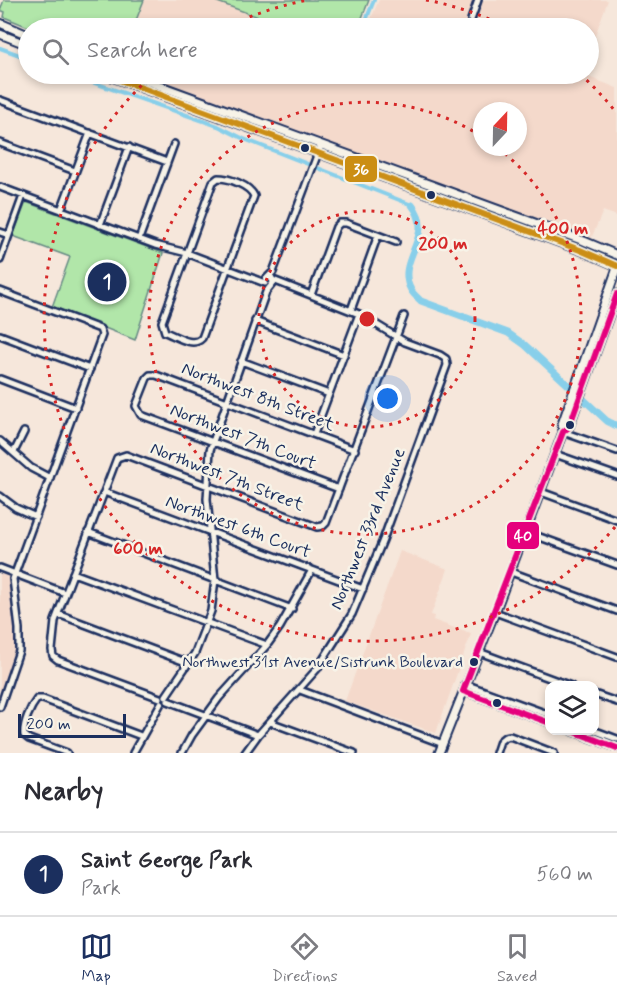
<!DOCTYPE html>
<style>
:root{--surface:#fff;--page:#f2f2f3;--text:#2b2b33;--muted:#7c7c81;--line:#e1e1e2;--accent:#1b2f5e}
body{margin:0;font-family:Mynerve,sans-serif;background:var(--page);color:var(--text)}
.controls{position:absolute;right:18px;bottom:18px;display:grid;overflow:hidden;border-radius:12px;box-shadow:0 3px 9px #0003}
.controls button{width:54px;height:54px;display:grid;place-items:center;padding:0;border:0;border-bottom:2px solid var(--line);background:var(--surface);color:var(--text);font:30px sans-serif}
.compass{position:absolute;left:473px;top:102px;width:54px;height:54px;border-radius:50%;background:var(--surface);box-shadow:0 3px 9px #0003;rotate:22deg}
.scale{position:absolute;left:18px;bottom:15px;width:108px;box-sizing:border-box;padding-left:6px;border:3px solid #1b2f5e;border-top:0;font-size:16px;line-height:21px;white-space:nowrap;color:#1b2f5e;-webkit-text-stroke:4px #f7f3e8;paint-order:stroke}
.you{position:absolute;left:388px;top:399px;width:21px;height:21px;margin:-15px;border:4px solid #fff;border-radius:50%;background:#1a73e8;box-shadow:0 0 0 9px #1a73e833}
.badge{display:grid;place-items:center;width:39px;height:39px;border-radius:50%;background:var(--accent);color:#fff;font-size:20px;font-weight:700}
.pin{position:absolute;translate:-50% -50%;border:3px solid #fff;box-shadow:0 2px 6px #0006}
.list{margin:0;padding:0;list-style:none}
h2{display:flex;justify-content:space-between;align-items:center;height:78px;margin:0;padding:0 24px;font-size:26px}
h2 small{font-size:20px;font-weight:400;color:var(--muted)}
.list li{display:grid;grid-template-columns:39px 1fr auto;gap:18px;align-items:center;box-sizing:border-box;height:84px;padding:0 24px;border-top:2px solid var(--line)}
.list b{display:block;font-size:22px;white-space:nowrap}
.list p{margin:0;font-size:20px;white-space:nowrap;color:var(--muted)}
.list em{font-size:20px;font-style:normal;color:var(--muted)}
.icon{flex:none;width:33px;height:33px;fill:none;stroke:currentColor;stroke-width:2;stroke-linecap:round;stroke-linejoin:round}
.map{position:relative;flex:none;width:617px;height:753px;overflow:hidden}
.search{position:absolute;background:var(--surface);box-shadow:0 3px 9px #0003;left:18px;right:18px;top:18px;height:66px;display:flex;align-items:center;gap:15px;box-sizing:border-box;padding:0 21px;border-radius:33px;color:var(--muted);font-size:22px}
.sheet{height:162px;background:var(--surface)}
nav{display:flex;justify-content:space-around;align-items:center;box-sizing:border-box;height:84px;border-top:2px solid var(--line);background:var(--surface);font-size:16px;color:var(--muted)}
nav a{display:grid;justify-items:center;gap:3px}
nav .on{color:var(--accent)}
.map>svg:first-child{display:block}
.built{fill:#f4d9cb;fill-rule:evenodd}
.green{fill:#b1e6a9;stroke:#668a84;stroke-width:1.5}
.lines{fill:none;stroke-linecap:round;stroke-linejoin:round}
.canal{stroke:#88cfea;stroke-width:4}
.river{stroke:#88cfea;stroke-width:7}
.minor-casing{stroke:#1b2f5e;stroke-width:10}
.major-casing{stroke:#1b2f5e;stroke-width:11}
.minor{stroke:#f7f3e8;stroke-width:5}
.major{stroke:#f7f3e8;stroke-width:7}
.bus-1-casing{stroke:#f7f3e8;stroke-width:10}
.bus-2-casing{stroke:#f7f3e8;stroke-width:10}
.bus-1{stroke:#cb8e13;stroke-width:6}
.bus-2{stroke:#e5007d;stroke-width:6}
.ring{fill:none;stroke:#d62828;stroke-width:3;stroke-dasharray:3 6}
.bus-dot{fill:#1b2f5e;stroke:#f7f3e8;stroke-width:2}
.labels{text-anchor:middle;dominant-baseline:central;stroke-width:5;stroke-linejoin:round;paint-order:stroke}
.bus-label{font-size:16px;fill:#1b2f5e;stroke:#f7f3e8;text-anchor:end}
.street-label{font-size:18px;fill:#1b2f5e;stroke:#f7f3e8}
.centre{fill:#d62828;stroke:#f7f3e8;stroke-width:3}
.ring-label{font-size:18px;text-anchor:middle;font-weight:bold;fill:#d62828;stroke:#f7f3e8;stroke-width:5;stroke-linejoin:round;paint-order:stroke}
.line-badge{stroke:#f7f3e8;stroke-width:2}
.badge-label{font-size:16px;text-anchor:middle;font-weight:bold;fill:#fff}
</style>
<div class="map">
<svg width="617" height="753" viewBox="0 0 617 753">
<rect width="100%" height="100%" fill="#f6e7db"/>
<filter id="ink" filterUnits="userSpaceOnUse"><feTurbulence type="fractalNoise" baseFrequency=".0167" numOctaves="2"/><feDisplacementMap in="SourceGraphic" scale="12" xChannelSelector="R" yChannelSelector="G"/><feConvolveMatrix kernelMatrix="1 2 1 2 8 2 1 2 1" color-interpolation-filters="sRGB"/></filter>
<g filter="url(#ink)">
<path class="built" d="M144 0H212L288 28H133Z
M379 0H608L589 52 588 28H367Z
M142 74H581L617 88V216L603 211 591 239ZM482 111H518V147H482Z
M400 551 448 569 431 615 434 616 433 620 471 634 436 733 345 701Z
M0 573 17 579 14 658 0 697Z"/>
<path class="green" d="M4 0H144L133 28H31L4 17 5 12 0 10Z
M212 0H369L358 28H288Z
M26 202 163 253 135 340 52 307 70 257 13 236Z"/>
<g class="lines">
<path class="canal" d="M363 28 374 0
M0 48 28 58
M69 74 218 126 244 139 412 205"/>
<path class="river" d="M412 205C437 236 394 260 411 290 413 294 418 298 421 301L508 333 525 345 607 421 617 426"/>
<defs>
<path id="minor" d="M471 20 478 0
M0 100 167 162
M0 143 75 171
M218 178C229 178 249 185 254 196L202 338C193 348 176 336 165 332L162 322 213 182Z
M0 187 155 245 187 253 265 283
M61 210 90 133
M100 225 129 147
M0 232 9 235
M139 239 174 144
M0 260 23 196
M266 279 273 272 321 145
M0 291 100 329 102 335 13 579 19 629V651L0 707
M311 295 336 227 340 223H346L396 242
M351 310 378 235
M255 321 344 355
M0 335 90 369
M241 361 329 394
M0 379 76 408
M563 432 617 451
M314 434 359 314
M0 441 31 468 50 478
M14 452 24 432
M555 454 617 476
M339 489 141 415 136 406 147 378 150 375H156L355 450
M104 492 363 589
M541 492 617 520
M0 496 16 508 36 517
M88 532 292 609
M526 532 617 565
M0 568 65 593
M511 572 617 611
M73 573 267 645
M495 612 617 657
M58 614 188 663
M479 652 571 686
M465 684 550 715
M300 690 443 744
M463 691 550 723
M594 694 617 702
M166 696 195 653 211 611 215 580 207 499 210 450 266 292 273 283 272 278H268
M160 698 58 660 53 656 52 650 55 621 117 458 126 455 317 527 323 526 326 523 404 316
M168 701 258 735
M270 722 354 753
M569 730 617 748
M593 730 617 739
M67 753 29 739 24 735C23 723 30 708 37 699H43L141 736
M133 753 161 703
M182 753 192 735 219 698 267 645 280 627 312 570
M245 753 258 735 317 669 352 614 383 540 447 365 446 359 440 355 405 342 359 314 273 280
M496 753 500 741 505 737 510 736 554 753"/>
<path id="major" d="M0 23 28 35
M0 34 28 45
M104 74 580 250 617 266
M128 74 584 241 617 255
M563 432 562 424 617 268
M439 753 495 612 563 432 569 427 617 294"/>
</defs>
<use href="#minor" class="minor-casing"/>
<use href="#major" class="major-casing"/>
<use href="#minor" class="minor"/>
<use href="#major" class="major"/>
<defs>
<path id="bus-1" d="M104 74 580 250 617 266"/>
<path id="bus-2" d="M550 723 463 691 563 432 569 427 617 294
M570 730 617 748"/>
</defs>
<use href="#bus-1" class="bus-1-casing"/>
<use href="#bus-2" class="bus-2-casing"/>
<use href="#bus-1" class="bus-1"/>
<use href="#bus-2" class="bus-2"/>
</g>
</g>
<g class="ring">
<circle cx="367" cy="319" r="108"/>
<path d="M498 148A216 216 0 1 1 481 136"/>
<path d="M615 527A324 324 0 1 1 154 74M225 28A324 324 0 0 1 308 0M426 0A324 324 0 0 1 509 28M580 74A324 324 0 0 1 615 111"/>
</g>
<g class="bus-dot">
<circle cx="305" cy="148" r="5"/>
<circle cx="431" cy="195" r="5"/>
<circle cx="570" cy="425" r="5"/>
<circle cx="474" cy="662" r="5"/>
<circle cx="497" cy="703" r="5"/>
</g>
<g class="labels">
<g class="bus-label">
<text x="463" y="662">Northwest 31st Avenue/Sistrunk Boulevard</text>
</g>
<g class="street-label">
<text transform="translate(258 397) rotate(21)">Northwest 8th Street</text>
<text transform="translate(243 437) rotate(21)">Northwest 7th Court</text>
<text transform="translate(227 477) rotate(21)">Northwest 7th Street</text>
<text transform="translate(238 527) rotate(20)">Northwest 6th Court</text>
<text transform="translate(368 529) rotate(-68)">Northwest 33rd Avenue</text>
</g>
</g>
<circle cx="367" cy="319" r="9" class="centre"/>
<g class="ring-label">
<text x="563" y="234">400 m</text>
<text x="443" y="249">200 m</text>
<text x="138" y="554">600 m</text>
</g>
<g class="line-badge">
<rect x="344" y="155" width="34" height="28" rx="6" fill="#cb8e13"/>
<rect x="506" y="521" width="34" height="29" rx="6" fill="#e5007d"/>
</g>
<g class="badge-label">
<text x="361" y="175">36</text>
<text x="523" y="541">40</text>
</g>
</svg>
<div class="controls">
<button><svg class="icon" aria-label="layers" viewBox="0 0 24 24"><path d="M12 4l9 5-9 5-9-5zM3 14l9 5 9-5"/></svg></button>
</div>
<svg class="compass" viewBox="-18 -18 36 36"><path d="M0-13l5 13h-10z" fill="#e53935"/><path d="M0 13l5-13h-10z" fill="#7c7c81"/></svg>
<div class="scale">200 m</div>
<div class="you"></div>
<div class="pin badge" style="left:107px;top:282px">1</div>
<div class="search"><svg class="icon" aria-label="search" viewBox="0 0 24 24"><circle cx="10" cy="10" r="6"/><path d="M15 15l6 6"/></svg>Search here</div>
</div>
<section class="sheet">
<h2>Nearby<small></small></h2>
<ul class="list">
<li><span class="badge">1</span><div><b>Saint George Park</b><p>Park</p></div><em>560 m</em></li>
</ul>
</section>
<nav>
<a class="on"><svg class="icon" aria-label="map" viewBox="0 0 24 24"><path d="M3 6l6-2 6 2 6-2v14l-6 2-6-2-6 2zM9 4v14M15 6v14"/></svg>Map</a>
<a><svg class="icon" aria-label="directions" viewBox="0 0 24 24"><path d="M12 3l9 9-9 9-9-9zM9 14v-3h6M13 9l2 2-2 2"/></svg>Directions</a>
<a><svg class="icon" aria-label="saved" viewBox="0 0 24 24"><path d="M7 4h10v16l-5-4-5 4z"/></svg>Saved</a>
</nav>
